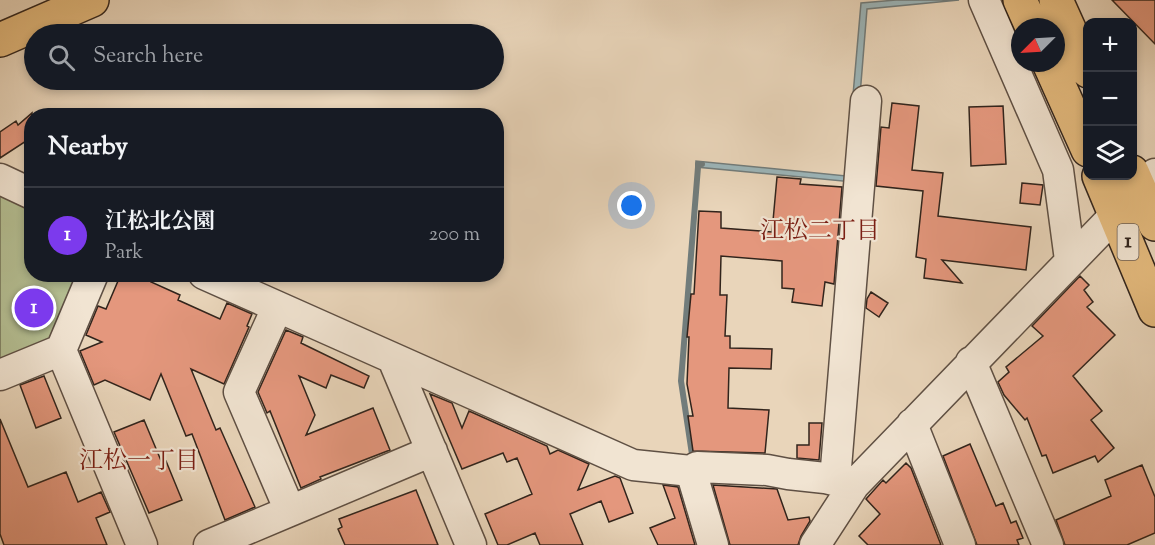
<!DOCTYPE html>
<meta charset="utf-8">
<style>
:root{--surface:#171b24;--page:#20242c;--text:#f1f3f6;--muted:#9ea1a6;--line:#363941;--accent:#7c3aed}
body{margin:0;font-family:"Sorts Mill Goudy","Noto Serif JP",serif;background:var(--page);color:var(--text)}
.controls{position:absolute;right:18px;top:18px;display:grid;overflow:hidden;border-radius:12px;box-shadow:0 3px 9px #0003}
.controls button{width:54px;height:54px;display:grid;place-items:center;padding:0;border:0;border-bottom:2px solid var(--line);background:var(--surface);color:var(--text);font:30px sans-serif}
.compass{position:absolute;left:1011px;top:18px;width:54px;height:54px;border-radius:50%;background:var(--surface);box-shadow:0 3px 9px #0003;rotate:246deg}
.you{position:absolute;left:632px;top:206px;width:21px;height:21px;margin:-15px;border:4px solid #fff;border-radius:50%;background:#1a73e8;box-shadow:0 0 0 9px #1a73e833}
.badge{display:grid;place-items:center;width:39px;height:39px;border-radius:50%;background:var(--accent);color:#fff;font-size:20px;font-weight:700}
.pin{position:absolute;translate:-50% -50%;border:3px solid #fff;box-shadow:0 2px 6px #0006}
.list{margin:0;padding:0;list-style:none}
h2{display:flex;justify-content:space-between;align-items:center;height:78px;margin:0;padding:0 24px;font-size:26px}
h2 small{font-size:20px;font-weight:400;color:var(--muted)}
.list li{display:grid;grid-template-columns:39px 1fr auto;gap:18px;align-items:center;box-sizing:border-box;height:96px;padding:0 24px;border-top:2px solid var(--line)}
.list b{display:block;font-size:22px;white-space:nowrap}
.list p{margin:0;font-size:20px;white-space:nowrap;color:var(--muted)}
.list em{font-size:20px;font-style:normal;color:var(--muted)}
.icon{flex:none;width:33px;height:33px;fill:none;stroke:currentColor;stroke-width:2;stroke-linecap:round;stroke-linejoin:round}
.map{position:relative;flex:none;width:1155px;height:545px;overflow:hidden}
.search{position:absolute;background:var(--surface);box-shadow:0 3px 9px #0003;left:24px;top:24px;width:480px;height:66px;display:flex;align-items:center;gap:15px;box-sizing:border-box;padding:0 21px;border-radius:33px;color:var(--muted);font-size:22px}
.panel{position:absolute;background:var(--surface);box-shadow:0 3px 9px #0003;left:24px;top:108px;width:480px;height:174px;border-radius:24px}
.map>svg:first-child{display:block}
.green{fill:#b4be92;stroke:#727157;stroke-width:1.5}
.water{fill:#9cb6ba;stroke:#717c7b;stroke-width:1.5}
.lines{fill:none;stroke-linecap:round;stroke-linejoin:round}
.stream{stroke:#717c7b;stroke-width:6}
.building{fill:#e4977d;stroke:#31241c;stroke-width:1.5}
.minor-casing{stroke:#5f5044;stroke-width:33}
.major-casing{stroke:#31241c;stroke-width:36}
.highway-casing{stroke:#31241c;stroke-width:36}
.minor{stroke:#f1e4d2;stroke-width:30}
.major{stroke:#e4ba7d;stroke-width:33}
.highway{stroke:#e4ba7d;stroke-width:33}
.labels{text-anchor:middle;dominant-baseline:central;stroke-width:4.5;stroke-linejoin:round;paint-order:stroke}
.shield{fill:#f1e4d2;stroke:#6b5e53;stroke-width:1.5}
.shield-label{font-size:21px;font-weight:bold;fill:#31241c}
.neighbourhood-label{font-size:24px;fill:#7a1f14;stroke:#f1e4d2}
</style>
<div class="map">
<svg width="1155" height="545" viewBox="0 0 1155 545">
<rect width="100%" height="100%" fill="#e9d5ba"/>
<filter id="stains"><feTurbulence type="fractalNoise" baseFrequency=".00333" numOctaves="4"/><feColorMatrix values="0 0 0 0 .2 0 0 0 0 .09 0 0 0 0 .02 0 0 0 .5 -.17"/></filter>
<radialGradient id="worn" r=".72"><stop offset=".6" stop-color="#630" stop-opacity="0"/><stop offset="1" stop-color="#630" stop-opacity=".3"/></radialGradient>
<path class="green" d="M0 194 31 207 32 274 84 275 52 342 0 362Z"/>
<path class="water" d="M896 0H959L867 9 853 182 696 167V161L846 176 861 3Z"/>
<g class="lines">
<path class="stream" d="M693 461 681 381 698 167V164H702"/>
</g>
<path class="building" d="M1112 0H1155V44Z
M892 103 919 106 912 170 943 173 938 216 1031 227 1026 270 942 260 962 283 924 278 926 259 916 257 923 191 876 186 881 127 889 128Z
M1003 106 1006 164 971 166 969 107Z
M32 113V141H26L0 158V132L16 121 18 125Z
M777 177 801 179 800 184 842 187 834 284 825 282 822 306 792 302 794 289 782 288V261L721 256 720 295H727L725 336H730V348L772 349 771 369 729 368 728 408 769 410 765 453 693 451 688 416H693L687 384 689 337H687L691 294H694L699 211 721 212V228L772 232Z
M1022 183 1043 185 1040 205 1020 203Z
M121 274H155L151 282 180 295 178 300 220 319 227 303 252 314 247 326 249 327 224 384 191 369 216 430 220 428 255 507 225 520 192 434 186 436 161 374 150 400 105 380 94 385 80 351 102 342 86 335 98 306 106 309Z
M1080 276 1089 285 1084 290 1093 302 1087 307 1115 335 1073 376 1102 411 1091 420 1114 448 1098 462 1095 456 1053 473 1046 455 1042 456 1027 418 1025 420 1004 395 998 382 1009 372 1006 367 1043 336 1032 326Z
M871 292 888 303 879 317 866 308 867 299Z
M286 330 303 337 301 343 369 376 364 388 331 375 326 388 299 376 315 415 306 435 373 408 390 450 320 477 321 479 301 488 270 411 267 413 258 392Z
M44 376 61 418 36 428 20 385Z
M430 394 452 403 462 428 469 411 547 446 550 454 558 450 589 464 578 490 615 476 620 478 633 513 609 522 601 501 570 514 583 545H540L535 533 507 545H498L485 514 532 494 517 458 507 462 503 453 462 469Z
M0 419 28 487 66 472 78 502 101 492 110 512 96 518 107 545H4L0 534Z
M144 420 162 463 166 461 182 500 149 513 114 432Z
M809 423H822L819 460 797 458V445H809Z
M970 444 996 506 1003 503 1011 523 1016 521 1023 538 1017 540 1019 545H977L943 456Z
M906 463 911 468 941 545H868L859 536 880 514 866 499 883 480 886 483Z
M1142 465 1155 497V533L1127 545H1065L1056 520 1111 496 1105 480Z
M663 485 678 487 695 545H658L650 528 675 518Z
M713 485 777 489 788 520 809 517 810 521 801 536 798 545H730Z
M416 490 438 545H345L338 529 342 527 339 519Z"/>
<g class="lines">
<defs>
<path id="minor" d="M984 0 1058 170 1070 260
M0 179 32 194
M204 274 633 465 691 471 713 545
M61 350 142 545
M393 359 471 545
M971 362 1048 545
M0 375 61 350 93 274
M912 424 960 545
M691 471 697 467 767 470 788 474 825 478 854 485
M835 480 866 101
M290 511 432 451
M209 545 290 511 239 392 277 308
M815 545 854 485 1155 174"/>
<path id="major" d="M0 40 92 0"/>
<path id="highway" d="M1020 0 1032 27
M1056 0 1088 71
M1049 63 1088 150
M1132 172 1155 224
M1099 176 1155 310"/>
</defs>
<use href="#minor" class="minor-casing"/>
<use href="#major" class="major-casing"/>
<use href="#highway" class="highway-casing"/>
<use href="#minor" class="minor"/>
<use href="#major" class="major"/>
<use href="#highway" class="highway"/>
</g>
<g class="labels">
<rect class="shield" x="1117.5" y="224" width="21" height="36" rx="4.5"/>
<g class="shield-label">
<text x="1128" y="242">1</text>
</g>
<g class="neighbourhood-label">
<text x="820" y="232">江松二丁目</text>
<text x="139" y="462">江松一丁目</text>
</g>
</g>
<rect width="100%" height="100%" filter="url(#stains)"/>
<rect width="100%" height="100%" fill="url(#worn)"/>
</svg>
<div class="controls">
<button>+</button>
<button>−</button>
<button><svg class="icon" aria-label="layers" viewBox="0 0 24 24"><path d="M12 4l9 5-9 5-9-5zM3 14l9 5 9-5"/></svg></button>
</div>
<svg class="compass" viewBox="-18 -18 36 36"><path d="M0-13l5 13h-10z" fill="#e53935"/><path d="M0 13l5-13h-10z" fill="#9ea1a6"/></svg>
<div class="you"></div>
<div class="pin badge" style="left:34px;top:308px">1</div>
<div class="search"><svg class="icon" aria-label="search" viewBox="0 0 24 24"><circle cx="10" cy="10" r="6"/><path d="M15 15l6 6"/></svg>Search here</div>
<section class="panel">
<h2>Nearby<small></small></h2>
<ul class="list">
<li><span class="badge">1</span><div><b>江松北公園</b><p>Park</p></div><em>200 m</em></li>
</ul>
</section>
</div>
